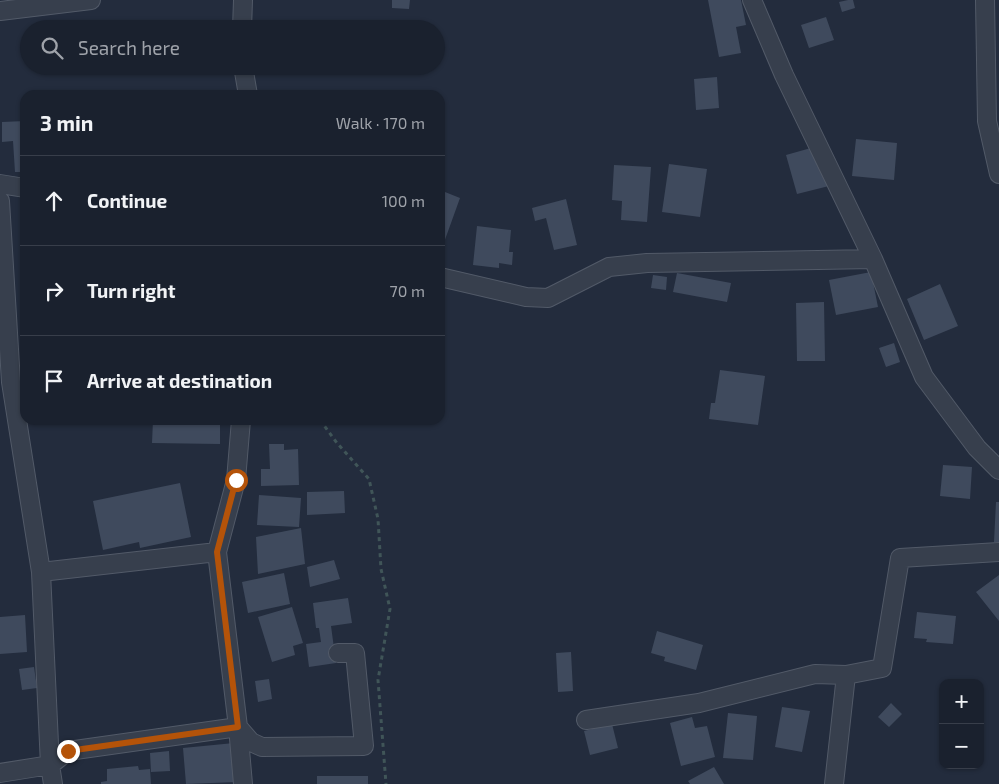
<!DOCTYPE html>
<meta charset="utf-8">
<style>
:root{--surface:#1a212e;--page:#272e3a;--text:#f1f3f6;--muted:#9fa3aa;--line:#383e4a}
body{margin:0;font-family:"Exo 2",sans-serif;background:var(--page);color:var(--text)}
.controls{position:absolute;right:15px;bottom:15px;display:grid;overflow:hidden;border-radius:10px;box-shadow:0 1px 4px #0004}
.controls button{width:45px;height:45px;display:grid;place-items:center;padding:0;border:0;border-bottom:1px solid var(--line);background:var(--surface);color:var(--text);font:25px sans-serif}
.stop{position:absolute;width:15px;height:15px;margin:-11px;border:4px solid #b45309;border-radius:50%;background:#fff}
.stop.end{background:#b45309;border-color:#fff;box-shadow:0 1px 5px #0008}
.list{margin:0;padding:0;list-style:none}
h2{display:flex;justify-content:space-between;align-items:center;height:65px;margin:0;padding:0 20px;font-size:21px}
h2 small{font-size:16px;font-weight:400;color:var(--muted)}
.list li{display:grid;grid-template-columns:32px 1fr auto;gap:15px;align-items:center;box-sizing:border-box;height:90px;padding:0 20px;border-top:1px solid var(--line)}
.list b{display:block;font-size:19px;white-space:nowrap}
.list em{font-size:16px;font-style:normal;color:var(--muted)}
.icon{flex:none;width:28px;height:28px;fill:none;stroke:currentColor;stroke-width:2;stroke-linecap:round;stroke-linejoin:round}
.map{position:relative;flex:none;width:999px;height:784px;overflow:hidden}
.search{position:absolute;background:var(--surface);box-shadow:0 1px 4px #0004;left:20px;top:20px;width:425px;height:55px;display:flex;align-items:center;gap:12px;box-sizing:border-box;padding:0 18px;border-radius:28px;color:var(--muted);font-size:19px}
.panel{position:absolute;background:var(--surface);box-shadow:0 1px 4px #0004;left:20px;top:90px;width:425px;height:335px;border-radius:15px}
.map>svg:first-child{display:block}
.building{fill:#3f4a5d}
.lines{fill:none;stroke-linecap:round;stroke-linejoin:round}
.minor-casing{stroke:#525a68;stroke-width:20}
.path{stroke:#405558;stroke-width:3;stroke-dasharray:4 4;stroke-linecap:butt}
.minor{stroke:#373f4d;stroke-width:18}
.route{stroke:#b45309;stroke-width:6}
</style>
<div class="map">
<svg width="999" height="784" viewBox="0 0 999 784">
<rect width="100%" height="100%" fill="#232c3d"/>
<path class="building" d="M392 0H410L409 9 392 8Z
M708 0H741L746 25 736 27 741 53 719 57Z
M848 0H853L855 8 842 12 839 2Z
M826 17 834 40 809 48 801 25Z
M411 24 423 28V29H410Z
M717 77 719 108 696 110 694 79Z
M25 121V172H15L13 141 2 142V122Z
M856 139 897 143 894 180 852 176Z
M818 146 829 186 797 194 786 155Z
M669 164 707 169 700 217 662 212Z
M614 165 651 167 647 222 621 220 622 201 612 200Z
M440 190 460 198 442 248 440 247Z
M566 199 577 245 554 250 546 218 535 221 532 208Z
M477 226 511 230 509 252H513L512 265 499 263V268L473 265Z
M871 272 878 307 836 315 829 280Z
M677 273 731 283 727 302 673 292Z
M653 275 667 277 666 290 651 288Z
M940 284 958 326 924 340 907 299Z
M824 302 825 361H797L796 303Z
M894 343 900 362 886 367 879 348Z
M720 370 765 376 758 425 709 419 711 403H715Z
M153 420H220V444L152 443Z
M269 444H284V450L298 449 299 485 261 486V469H270Z
M943 465 972 467 970 499 940 496Z
M180 483 191 537 140 548 139 542 103 550 93 501Z
M344 491 345 513 307 515V492Z
M259 495 301 498 299 527 257 525Z
M996 502H999V542H994Z
M301 528 305 564 258 574 256 537Z
M334 560 340 579 310 587 307 567Z
M284 573 290 604 248 613 242 582Z
M999 575V621L976 592Z
M348 598 352 623 331 626 336 663 309 667 306 644 321 642 319 628H316L313 603Z
M292 607 303 643 293 646 295 655 272 662 258 617Z
M917 612 956 616 953 644 926 642 927 639 914 638Z
M25 615 27 652 0 654V617Z
M657 631 703 645 696 670 664 661 665 657 651 653Z
M571 652 573 691 558 692 556 653Z
M34 667 37 688 22 690 19 669Z
M269 679 272 699 258 702 255 681Z
M891 703 902 714 889 727 878 717Z
M782 707 810 711 802 752 775 747Z
M728 713 757 716 753 760 723 758Z
M692 717 695 728 707 726 715 757 681 766 670 723Z
M612 724 618 748 590 755 584 731Z
M234 743 237 782 186 784 183 748Z
M169 751 170 771 151 772 150 753Z
M138 766 139 770 150 769 151 784H101V782L107 781V769Z
M714 767 724 784H690L688 781Z
M317 776H368V784H317Z"/>
<g class="lines">
<defs>
<path id="minor" d="M752 0 784 75 873 259 924 377 977 448 999 470
M985 0 987 121 999 174
M0 11 91 0
M242 29 243 0
M243 66 248 95
M0 184 25 188
M0 201 11 382 41 572 50 765 53 784
M440 277 526 297 548 298 609 267 647 263 873 259
M241 420 236 480 217 552 238 727 243 784
M41 572 217 552
M586 720 699 703 815 674 846 675
M238 727 251 742 262 747 364 746 355 653H338
M0 773 50 765 68 751 238 727
M834 784 846 675 882 668 900 558 999 552"/>
</defs>
<use href="#minor" class="minor-casing"/>
<path class="path" d="M320 420 337 443 369 479 378 519 381 569 390 609 378 680 386 784"/>
<use href="#minor" class="minor"/>
</g>
<g class="lines">
<path class="route" d="M68 751 238 727 217 552 236 480"/>
</g>
</svg>
<div class="controls">
<button>+</button>
<button>−</button>
</div>
<div class="stop" style="left:236px;top:480px"></div>
<div class="stop end" style="left:68px;top:751px"></div>
<div class="search"><svg class="icon" aria-label="search" viewBox="0 0 24 24"><circle cx="10" cy="10" r="6"/><path d="M15 15l6 6"/></svg>Search here</div>
<section class="panel">
<h2>3 min<small>Walk · 170 m</small></h2>
<ul class="list">
<li><svg class="icon" aria-label="ahead" viewBox="0 0 24 24"><path d="M12 20V5M6 11l6-6 6 6"/></svg><div><b>Continue</b></div><em>100 m</em></li>
<li><svg class="icon" aria-label="right" viewBox="0 0 24 24"><path d="M7 20v-9h11M14 6l5 5-5 5"/></svg><div><b>Turn right</b></div><em>70 m</em></li>
<li><svg class="icon" aria-label="arrive" viewBox="0 0 24 24"><path d="M6 21V4h12l-3 4 3 4H6"/></svg><div><b>Arrive at destination</b></div></li>
</ul>
</section>
</div>
